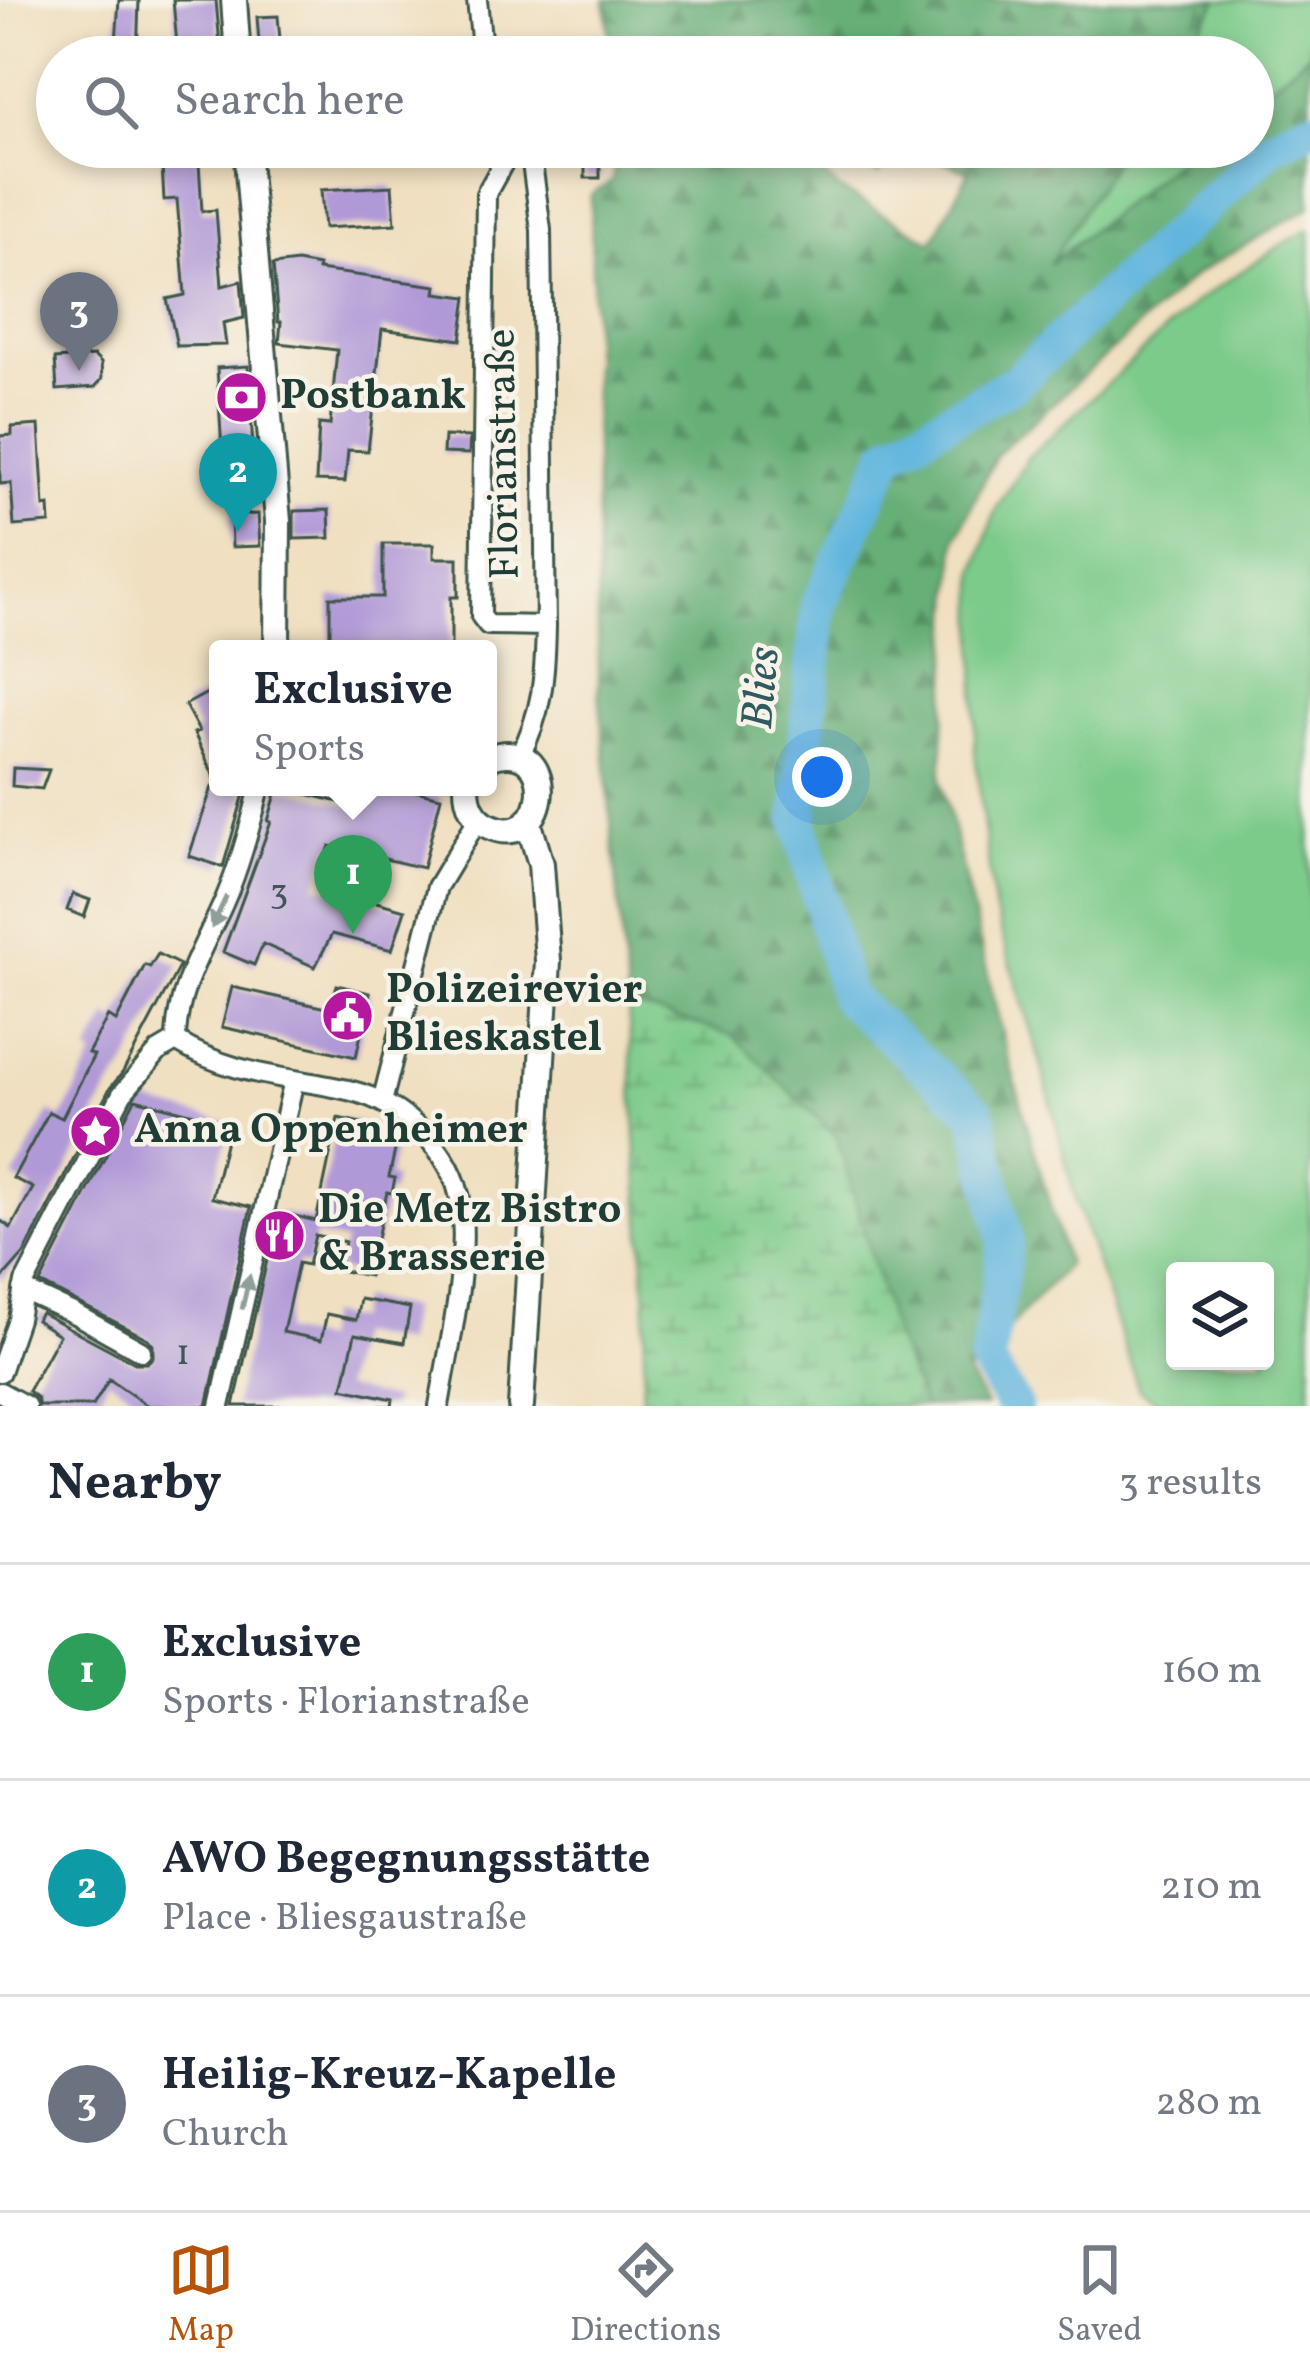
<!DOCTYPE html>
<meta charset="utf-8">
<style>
:root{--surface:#fff;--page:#f6f6f7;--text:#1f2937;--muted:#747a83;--line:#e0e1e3;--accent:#b45309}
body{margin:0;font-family:Vollkorn,serif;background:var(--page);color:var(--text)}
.controls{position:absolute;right:36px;bottom:36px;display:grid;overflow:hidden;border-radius:12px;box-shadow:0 6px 18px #0003}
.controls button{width:108px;height:108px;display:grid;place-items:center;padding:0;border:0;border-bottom:3px solid var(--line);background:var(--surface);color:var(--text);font:60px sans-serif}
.you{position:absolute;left:822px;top:777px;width:42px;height:42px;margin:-30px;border:9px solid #fff;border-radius:50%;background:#1a73e8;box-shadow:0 0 0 18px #1a73e833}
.badge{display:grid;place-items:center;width:78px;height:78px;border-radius:50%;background:var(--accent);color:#fff;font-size:39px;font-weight:700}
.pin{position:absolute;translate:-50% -99px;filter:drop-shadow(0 3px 6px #0008)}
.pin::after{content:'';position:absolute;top:63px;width:42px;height:36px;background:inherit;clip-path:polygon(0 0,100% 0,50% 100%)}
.popup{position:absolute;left:209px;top:640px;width:288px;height:156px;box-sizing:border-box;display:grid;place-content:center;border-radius:12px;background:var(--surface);filter:drop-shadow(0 3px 9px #0005);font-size:39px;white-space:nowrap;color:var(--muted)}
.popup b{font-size:45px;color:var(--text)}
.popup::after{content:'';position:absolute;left:50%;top:100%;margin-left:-24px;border:24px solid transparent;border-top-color:var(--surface)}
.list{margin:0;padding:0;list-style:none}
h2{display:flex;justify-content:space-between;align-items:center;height:156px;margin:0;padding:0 48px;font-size:51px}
h2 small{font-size:39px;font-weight:400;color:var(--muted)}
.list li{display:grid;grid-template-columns:78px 1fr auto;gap:36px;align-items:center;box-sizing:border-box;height:216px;padding:0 48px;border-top:3px solid var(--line)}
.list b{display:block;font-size:45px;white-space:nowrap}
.list p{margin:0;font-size:39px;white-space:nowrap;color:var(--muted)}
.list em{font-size:39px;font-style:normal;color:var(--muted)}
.icon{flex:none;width:66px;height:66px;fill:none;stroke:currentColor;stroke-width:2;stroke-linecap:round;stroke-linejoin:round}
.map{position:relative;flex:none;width:1310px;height:1406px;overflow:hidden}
.search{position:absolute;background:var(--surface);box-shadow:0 6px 18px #0003;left:36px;right:36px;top:36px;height:132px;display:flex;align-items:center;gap:30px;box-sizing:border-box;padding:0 42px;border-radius:66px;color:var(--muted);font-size:45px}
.sheet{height:804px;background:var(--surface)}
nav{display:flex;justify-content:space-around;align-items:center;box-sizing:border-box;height:168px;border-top:3px solid var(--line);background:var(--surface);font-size:33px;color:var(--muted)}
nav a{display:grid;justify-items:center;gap:6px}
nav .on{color:var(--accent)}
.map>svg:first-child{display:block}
.green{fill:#7dcb8b;stroke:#4e8460;stroke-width:3;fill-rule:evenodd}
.forest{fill:url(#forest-firs);stroke:#427656;stroke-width:3}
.wetland{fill:url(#wetland-marsh);stroke:#4e8460;stroke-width:3}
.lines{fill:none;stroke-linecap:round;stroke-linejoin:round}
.river{stroke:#62b6de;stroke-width:36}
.building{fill:#b099d7}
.street-casing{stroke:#3e5549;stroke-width:24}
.secondary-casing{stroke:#3e5549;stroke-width:30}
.street{stroke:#fff;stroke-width:18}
.secondary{stroke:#fff;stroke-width:24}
.oneway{fill:#8f9e9a}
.labels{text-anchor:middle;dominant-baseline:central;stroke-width:9;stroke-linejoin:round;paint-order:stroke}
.number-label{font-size:36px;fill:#43545d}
.poi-label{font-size:42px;font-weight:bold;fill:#1f3d34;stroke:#f7f3e8;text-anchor:start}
.street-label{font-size:42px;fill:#1f3d34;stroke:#f7f3e8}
.water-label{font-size:45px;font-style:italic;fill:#305b5e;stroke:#f7f3e8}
</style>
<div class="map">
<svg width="1310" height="1406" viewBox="0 0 1310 1406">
<defs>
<pattern id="forest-firs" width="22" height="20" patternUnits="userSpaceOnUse" patternTransform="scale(3)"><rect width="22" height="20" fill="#66af77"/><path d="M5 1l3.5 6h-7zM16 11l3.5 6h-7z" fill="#539062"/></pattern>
<pattern id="wetland-marsh" width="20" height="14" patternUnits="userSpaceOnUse" patternTransform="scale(3)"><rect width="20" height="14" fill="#7dcb8b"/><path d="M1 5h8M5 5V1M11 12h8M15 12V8" fill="none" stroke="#66a672"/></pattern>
</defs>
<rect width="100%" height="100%" fill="#f7f3e8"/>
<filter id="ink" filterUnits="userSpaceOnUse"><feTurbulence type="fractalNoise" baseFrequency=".00833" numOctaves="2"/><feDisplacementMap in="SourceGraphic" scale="24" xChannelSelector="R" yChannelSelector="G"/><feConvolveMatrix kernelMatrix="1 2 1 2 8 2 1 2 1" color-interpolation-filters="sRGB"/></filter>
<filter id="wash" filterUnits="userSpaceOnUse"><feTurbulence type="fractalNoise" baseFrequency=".004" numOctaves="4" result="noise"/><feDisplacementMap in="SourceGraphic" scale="48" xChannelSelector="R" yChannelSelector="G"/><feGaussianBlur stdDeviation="2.7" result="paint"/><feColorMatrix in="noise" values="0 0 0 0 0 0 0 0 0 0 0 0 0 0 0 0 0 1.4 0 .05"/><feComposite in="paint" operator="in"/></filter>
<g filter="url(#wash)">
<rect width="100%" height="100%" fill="#f0dfc0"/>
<path class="green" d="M1218 0H1310V53L1253 99V57H1182Z
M1123 147H1194L1046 268Z
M1310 230V1406H1163L1139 1390 1076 1202 1041 1064 994 909 975 753 976 571 995 511 1028 457 1196 302 1287 241ZM1265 1271V1361H1175V1271Z"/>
<path class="forest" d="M605 0H1218L1182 57H612Z
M1310 53V207L1196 274 996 455 956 539 941 779 1006 1050 1067 1265 967 1373 986 1406H924L894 1336 732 1035 628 1004 599 692 591 195 612 181 618 147H794L838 188 932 242 969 172 912 147H1123L1050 264 1194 147H1253V99Z
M840 147H893L878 174Z"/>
<path class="wetland" d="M628 1004 732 1035 837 1137 894 1336 924 1406H642L646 1301Z"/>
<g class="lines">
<path class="river" d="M1014 1406 987 1363 1006 1242 977 1113 847 998 799 820 819 605 889 453 1014 383 1273 144 1310 127"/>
</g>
<g id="blocks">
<path class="building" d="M119 0H139L137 57H115Z
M173 0H216L221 57H178Z
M278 16 280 40 259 42 257 17Z
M161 147H198L202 211 216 210 222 286 241 281 244 318 223 323 226 345 177 346 167 299 185 295 177 199 164 200Z
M585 159H600V178H585Z
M392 186 395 224 324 228 321 190Z
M297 262 318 266V270L437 286 436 293 467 297 461 340 382 329 368 451 348 450 345 482 316 481 319 424 330 425 337 350 279 343 281 322H278L273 265Z
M94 356 101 363 102 379 95 387 57 390 55 359Z
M248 366 254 465 223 467 217 368Z
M39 425 44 507 49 506 50 523 14 526 11 483 0 484V436L12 435V427Z
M444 436 470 437 469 454 443 453Z
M329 510 330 538 294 539V511Z
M258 514 260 546 232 547 231 515Z
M383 544H434V558H458V597H451V649H330V597H383Z
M209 692 218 709V785L194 733 199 731 185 705Z
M13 768 49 770 42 789 12 786Z
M212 787H246L223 867 189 856Z
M278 787 359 807 364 787H398L441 797 423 868 330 846 316 885 405 910 392 950 332 934 315 967 263 944 254 965 223 952 271 822 268 821Z
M73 894 90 900 84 917 67 910Z
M158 954 180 965 123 1072 110 1088 24 1254 0 1281V1220L11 1228 33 1188 13 1178 49 1112 62 1118 94 1055 88 1053 108 1016 116 1021 145 965 150 967Z
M337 985 370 993 356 1057 222 1027 232 987 330 1009Z
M135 1099 230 1123 212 1198 251 1207 207 1406H148L109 1379 93 1406H39L37 1398 28 1391 59 1335 36 1320 41 1313 135 1363H147L153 1357V1345L148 1339 40 1283Z
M338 1118 370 1125 369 1132 398 1137 389 1177 395 1178 392 1193 387 1192 369 1276 339 1270 345 1242 315 1235 308 1265 298 1263 283 1332 321 1340 327 1314 356 1320 360 1299 410 1308 404 1343 355 1334 343 1388 393 1399 392 1406H234L278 1212 316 1221Z"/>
</g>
</g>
<g filter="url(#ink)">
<use href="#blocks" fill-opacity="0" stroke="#3e5549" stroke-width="3"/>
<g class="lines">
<defs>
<path id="street" d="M477 0 483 57
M512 147 486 194 481 616 488 625 546 626
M519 757C543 713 545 674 546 626L541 230 532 163 524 147
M176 1041C234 1077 288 1076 352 1091 402 1103 454 1151 461 1205 469 1265 449 1345 439 1406
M176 1041C176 987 206 945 226 897 241 862 251 824 260 787
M382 1102 437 887 478 819
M23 1290 75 1314 141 1351
M0 1372 18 1319 25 1282 122 1094 159 1051 176 1041
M0 1392 26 1406
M220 1406 294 1080"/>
<path id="secondary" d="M234 0 238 57
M246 147 278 521 277 649
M467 787C467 803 473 818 489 826 552 855 562 731 488 758
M521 1406 548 961 541 864 528 821"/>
</defs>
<use href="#street" class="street-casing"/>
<use href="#secondary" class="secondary-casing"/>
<use href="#street" class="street"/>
<use href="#secondary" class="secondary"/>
</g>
<defs><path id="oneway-solid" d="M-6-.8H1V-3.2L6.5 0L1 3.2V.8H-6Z" transform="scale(3)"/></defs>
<g class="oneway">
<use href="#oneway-solid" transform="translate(219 912) rotate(115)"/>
<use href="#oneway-solid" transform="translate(246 1292) rotate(-77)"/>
</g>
</g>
<defs>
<symbol id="bank-disc" viewBox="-11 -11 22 22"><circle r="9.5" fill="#b5179e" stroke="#f7f3e8"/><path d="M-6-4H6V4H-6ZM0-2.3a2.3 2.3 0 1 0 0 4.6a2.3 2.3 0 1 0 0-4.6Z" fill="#fff"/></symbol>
<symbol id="civic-disc" viewBox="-11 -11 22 22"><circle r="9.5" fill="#b5179e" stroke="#f7f3e8"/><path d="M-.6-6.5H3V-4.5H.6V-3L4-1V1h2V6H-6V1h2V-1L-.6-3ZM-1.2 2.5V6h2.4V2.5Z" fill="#fff"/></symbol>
<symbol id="sight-disc" viewBox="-11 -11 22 22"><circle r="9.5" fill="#b5179e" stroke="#f7f3e8"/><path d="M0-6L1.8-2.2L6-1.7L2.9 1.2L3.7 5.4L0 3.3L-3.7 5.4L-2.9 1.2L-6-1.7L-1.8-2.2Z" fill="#fff"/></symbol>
<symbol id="restaurant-disc" viewBox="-11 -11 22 22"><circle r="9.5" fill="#b5179e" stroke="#f7f3e8"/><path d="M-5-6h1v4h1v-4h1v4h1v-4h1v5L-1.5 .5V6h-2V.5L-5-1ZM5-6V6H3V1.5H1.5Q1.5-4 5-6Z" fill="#fff"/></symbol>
</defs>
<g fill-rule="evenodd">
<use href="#bank-disc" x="212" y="368" width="59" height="59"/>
<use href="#civic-disc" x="318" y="986" width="59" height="59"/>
<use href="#sight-disc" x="66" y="1102" width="59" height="59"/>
<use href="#restaurant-disc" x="250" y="1206" width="59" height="59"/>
</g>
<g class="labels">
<g class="number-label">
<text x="279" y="894">3</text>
<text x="183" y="1355">1</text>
</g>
<g class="poi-label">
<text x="280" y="397">Postbank</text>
<text x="386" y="991">Polizeirevier<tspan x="386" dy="48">Blieskastel</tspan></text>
<text x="134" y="1131">Anna Oppenheimer</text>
<text x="318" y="1211">Die Metz Bistro<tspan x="318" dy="48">&amp; Brasserie</tspan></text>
</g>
<g class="street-label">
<text transform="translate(505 454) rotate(-91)">Florianstraße</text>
</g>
<g class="water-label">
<text transform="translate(763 688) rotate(-85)">Blies</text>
</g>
</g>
</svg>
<div class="controls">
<button><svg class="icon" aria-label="layers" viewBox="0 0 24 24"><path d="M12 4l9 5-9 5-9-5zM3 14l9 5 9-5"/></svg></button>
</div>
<div class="you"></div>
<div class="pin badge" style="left:353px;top:934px;background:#2e9e5b">1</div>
<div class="popup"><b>Exclusive</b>Sports</div>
<div class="pin badge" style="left:238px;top:532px;background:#0f9aa8">2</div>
<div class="pin badge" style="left:79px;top:371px;background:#6b7280">3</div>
<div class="search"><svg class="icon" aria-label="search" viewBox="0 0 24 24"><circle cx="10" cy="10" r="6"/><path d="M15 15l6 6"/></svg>Search here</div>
</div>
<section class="sheet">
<h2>Nearby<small>3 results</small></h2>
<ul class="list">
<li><span class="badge" style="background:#2e9e5b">1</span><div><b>Exclusive</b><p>Sports · Florianstraße</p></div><em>160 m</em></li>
<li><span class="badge" style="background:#0f9aa8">2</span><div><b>AWO Begegnungsstätte</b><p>Place · Bliesgaustraße</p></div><em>210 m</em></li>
<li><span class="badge" style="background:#6b7280">3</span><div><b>Heilig-Kreuz-Kapelle</b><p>Church</p></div><em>280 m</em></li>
</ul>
</section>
<nav>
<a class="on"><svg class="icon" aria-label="map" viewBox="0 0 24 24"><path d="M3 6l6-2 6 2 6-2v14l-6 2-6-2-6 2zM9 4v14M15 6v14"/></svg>Map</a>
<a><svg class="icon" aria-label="directions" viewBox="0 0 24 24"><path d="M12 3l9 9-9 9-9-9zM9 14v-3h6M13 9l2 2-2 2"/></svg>Directions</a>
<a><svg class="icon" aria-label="saved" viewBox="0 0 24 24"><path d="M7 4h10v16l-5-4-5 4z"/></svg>Saved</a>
</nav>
